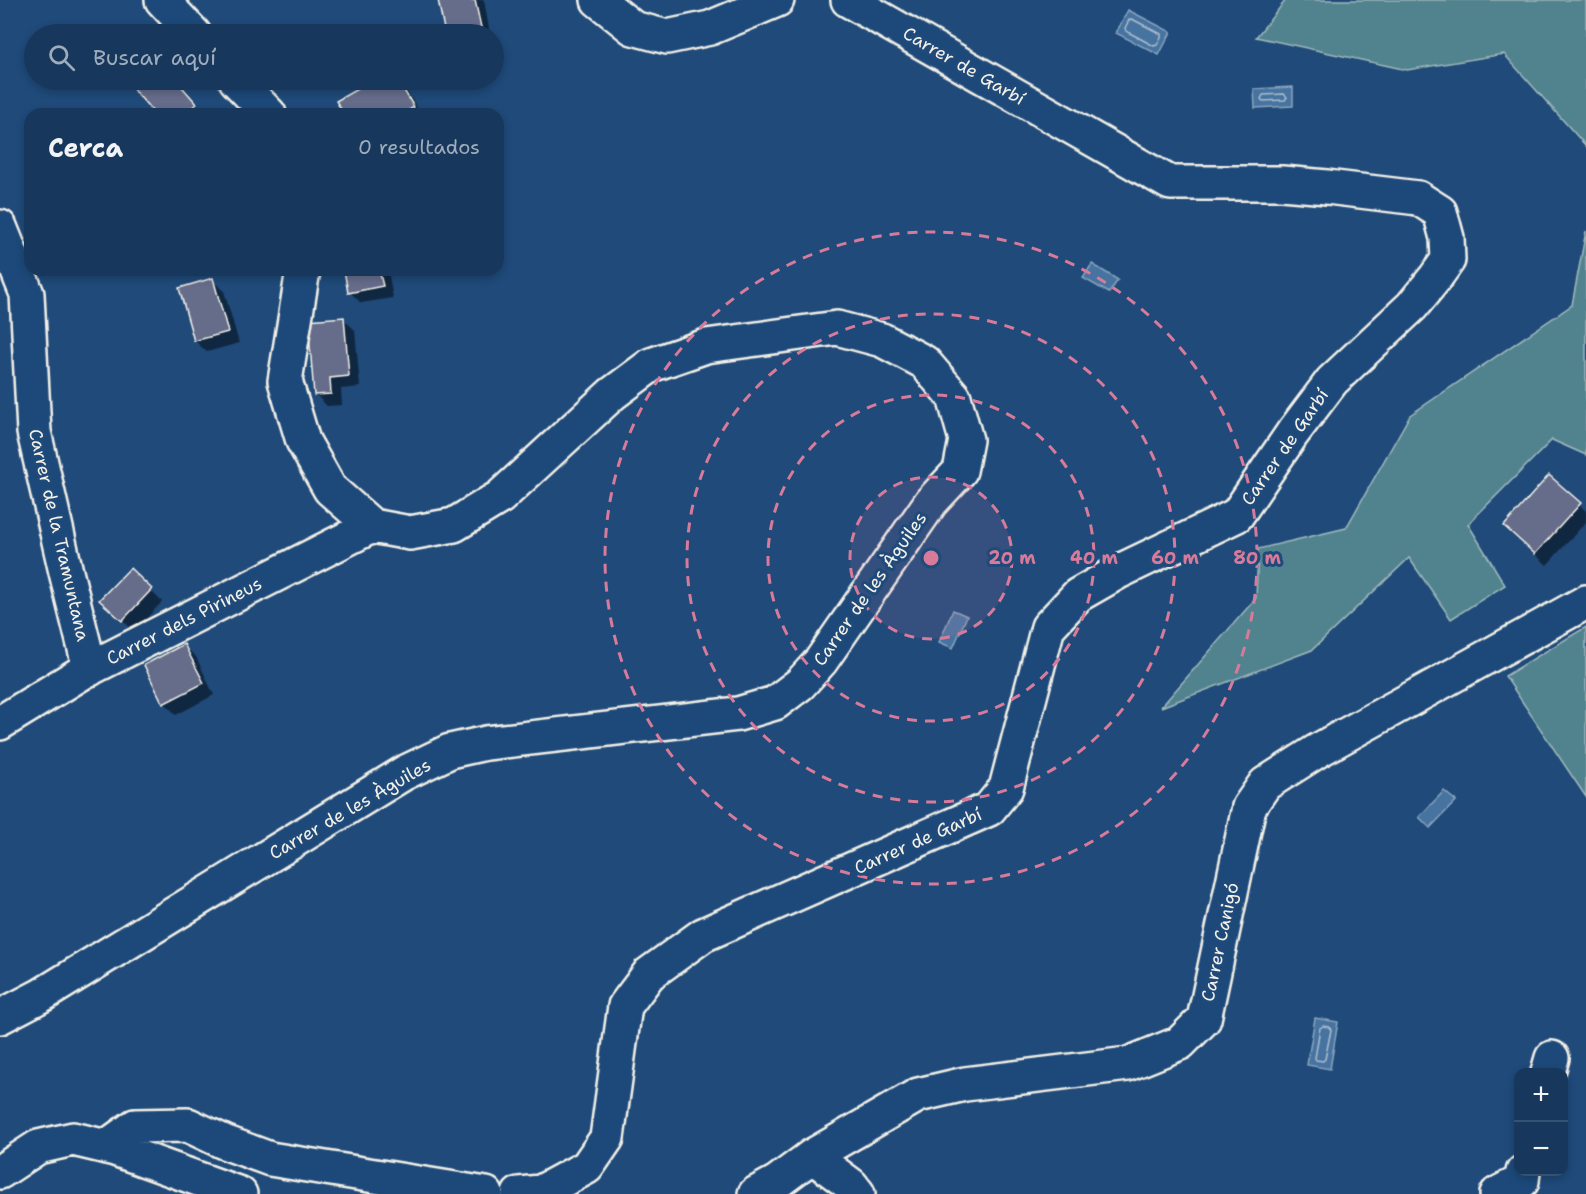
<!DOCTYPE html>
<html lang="es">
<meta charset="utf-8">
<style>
:root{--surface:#17385c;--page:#244365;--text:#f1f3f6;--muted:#9eacbb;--line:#365272}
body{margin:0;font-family:"Shantell Sans",sans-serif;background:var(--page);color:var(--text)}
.controls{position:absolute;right:18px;bottom:18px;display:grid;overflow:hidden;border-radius:12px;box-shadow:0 3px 9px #0003}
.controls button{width:54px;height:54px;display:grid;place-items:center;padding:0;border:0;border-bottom:2px solid var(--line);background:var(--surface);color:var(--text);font:30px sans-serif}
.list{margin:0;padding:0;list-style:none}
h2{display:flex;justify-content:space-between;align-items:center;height:78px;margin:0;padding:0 24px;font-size:26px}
h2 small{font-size:20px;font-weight:400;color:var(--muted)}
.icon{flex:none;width:33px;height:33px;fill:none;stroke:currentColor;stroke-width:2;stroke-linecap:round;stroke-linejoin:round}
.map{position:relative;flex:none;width:1586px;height:1194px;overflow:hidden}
.search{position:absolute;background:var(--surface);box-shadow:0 3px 9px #0003;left:24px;top:24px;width:480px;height:66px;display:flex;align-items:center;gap:15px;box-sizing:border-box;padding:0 21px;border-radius:33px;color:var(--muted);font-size:22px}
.panel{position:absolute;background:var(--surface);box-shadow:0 3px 9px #0003;left:24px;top:108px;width:480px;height:168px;border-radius:18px}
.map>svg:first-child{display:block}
.green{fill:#51838f;stroke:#a2babc;stroke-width:1.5}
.water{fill:#4673a1;stroke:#8ca5bd;stroke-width:1.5}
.shadow{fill:#0007}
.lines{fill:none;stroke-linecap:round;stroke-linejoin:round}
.shore{stroke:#aebfcc;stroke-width:1.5}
.building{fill:#666d8b;stroke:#f4f1e8;stroke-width:1.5}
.minor-casing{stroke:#f4f1e8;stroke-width:38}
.minor{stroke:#1f4a7a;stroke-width:33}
.ring{fill:none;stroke:#d87a9a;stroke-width:3;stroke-dasharray:10 8}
.labels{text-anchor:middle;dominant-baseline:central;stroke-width:6;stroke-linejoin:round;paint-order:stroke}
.street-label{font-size:18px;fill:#f4f1e8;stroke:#1f4a7a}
.centre{fill:#d87a9a;stroke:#1f4a7a;stroke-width:3}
.ring-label{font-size:18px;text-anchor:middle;font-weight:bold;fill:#d87a9a;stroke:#1f4a7a;stroke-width:6;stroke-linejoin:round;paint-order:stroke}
</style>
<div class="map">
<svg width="1586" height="1194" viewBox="0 0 1586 1194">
<rect width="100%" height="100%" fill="#1f4a7a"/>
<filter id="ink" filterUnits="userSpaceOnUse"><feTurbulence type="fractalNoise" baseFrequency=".0167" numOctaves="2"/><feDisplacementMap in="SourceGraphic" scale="12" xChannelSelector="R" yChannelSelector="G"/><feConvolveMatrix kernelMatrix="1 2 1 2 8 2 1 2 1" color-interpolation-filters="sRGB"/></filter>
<g filter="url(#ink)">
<path class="green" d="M1286 0H1586V146L1504 54 1407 70 1256 37Z
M1586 231V455L1552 440 1468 524 1505 585 1451 619 1409 558 1312 650 1161 707 1256 598 1258 549 1346 528 1410 415 1572 305Z
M1586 627V797L1505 676Z"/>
<path class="water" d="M1128 10 1171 32 1159 55 1116 33Z
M1293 87V106L1255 108 1254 89Z
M1092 264 1118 280 1109 293 1083 278Z
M953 610 967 616 953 648 939 642Z
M1444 791 1456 801 1430 828 1419 817Z
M1315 1018 1338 1022 1330 1069 1307 1065Z"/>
<path class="shadow" d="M440 0H484L490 34H446Z
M146 80H175L206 114H157L135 90Z
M376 80H400L421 114H345L338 101Z
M346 270H388L393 298 361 303 350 292Z
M212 280 224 291 239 343 207 352 195 341Z
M343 319 355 330 360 387 341 389 342 405 327 406 316 395Z
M1549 477 1586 511V522L1547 565 1517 538Z
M130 570 162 602 134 631 112 611Z
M184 646 196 657 214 695 176 715 165 703 146 666Z"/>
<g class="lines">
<path class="shore" d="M1132 19 1161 34V37L1157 45 1154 46 1126 31 1125 28 1129 20Z
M1284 94 1287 97 1285 100 1263 101 1261 99 1263 95Z
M1323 1026 1329 1027 1331 1030 1325 1059 1323 1061 1316 1060 1315 1058 1320 1028Z"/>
</g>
<path class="building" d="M438 0H475L482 32 445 34Z
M144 80H176L197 104 185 114H155L133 89Z
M373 80H398L414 107 403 114H344L336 101Z
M344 270H379L383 286 348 293Z
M213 278 228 332 194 341 179 288Z
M344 317 349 376 330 378 331 394 314 395 308 320Z
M1549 475 1581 503 1535 554 1504 526Z
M130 568 152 589 122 621 99 600Z
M184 644 204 683 163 704 144 665Z"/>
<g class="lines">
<defs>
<path id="minor" d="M162 0 194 34
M598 0 633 28 667 37 710 28 777 0
M236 80 269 114
M0 227 27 294 34 432 66 572 90 669
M303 270 285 381 303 441 330 489 372 526
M0 723 83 672 372 526
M0 1017 42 995 404 773 450 751 486 743 738 714 775 703 800 684 821 661 931 502 960 471 966 440 954 397 924 362 882 340 837 328 706 346 651 365 612 394 500 497 454 525 410 533 372 526
M1548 1072 1552 1058
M106 1147 135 1126 188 1125 224 1142 270 1159 486 1194
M812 1156 851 1185 858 1194
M0 1172 38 1147 73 1139 115 1149 240 1194
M519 1194 541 1192 587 1167 607 1138 625 1006 649 974 703 935 989 809 1006 788 1048 627 1078 595 1120 571 1237 515 1292 434 1332 381 1412 306 1435 278 1448 260 1447 238 1440 212 1418 198 1327 187 1282 183H1170L848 0
M755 1194 777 1182 812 1156 918 1095 965 1084 1128 1064 1180 1043 1204 1019 1249 807 1265 784 1317 751 1586 602
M1497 1194 1522 1181 1523 1172"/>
</defs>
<use href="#minor" class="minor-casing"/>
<use href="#minor" class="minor"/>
</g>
</g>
<circle cx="931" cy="558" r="81" fill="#d87a9a" fill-opacity=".12"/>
<g class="ring">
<circle cx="931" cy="558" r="81"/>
<circle cx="931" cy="558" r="163"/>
<circle cx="931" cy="558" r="244"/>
<circle cx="931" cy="558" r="326"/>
</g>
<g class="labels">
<g class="street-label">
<text transform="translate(964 66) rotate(30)">Carrer de Garbí</text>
<text transform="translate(1285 447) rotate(-55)">Carrer de Garbí</text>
<text transform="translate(59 535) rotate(77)">Carrer de la Tramuntana</text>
<text transform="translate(870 589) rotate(-55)">Carrer de les Àguiles</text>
<text transform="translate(184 621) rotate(-27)">Carrer dels Pirineus</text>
<text transform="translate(350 809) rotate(-30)">Carrer de les Àguiles</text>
<text transform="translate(918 841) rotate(-24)">Carrer de Garbí</text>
<text transform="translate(1220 942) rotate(-78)">Carrer Canigó</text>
</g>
</g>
<circle cx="931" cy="558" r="9" class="centre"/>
<g class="ring-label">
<text x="1012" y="564">20 m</text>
<text x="1094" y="564">40 m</text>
<text x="1175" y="564">60 m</text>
<text x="1257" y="564">80 m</text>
</g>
</svg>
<div class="controls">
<button>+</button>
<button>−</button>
</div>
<div class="search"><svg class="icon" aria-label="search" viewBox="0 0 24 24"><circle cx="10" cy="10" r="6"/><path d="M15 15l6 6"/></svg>Buscar aquí</div>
<section class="panel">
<h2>Cerca<small>0 resultados</small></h2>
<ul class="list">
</ul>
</section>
</div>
